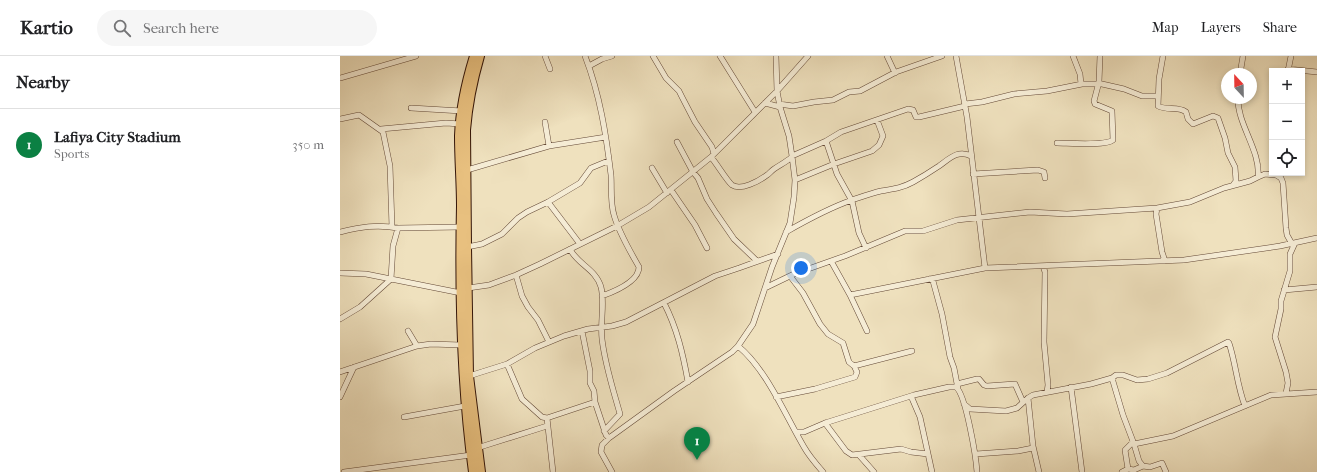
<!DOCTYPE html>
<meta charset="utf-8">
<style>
:root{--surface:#fff;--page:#f6f6f6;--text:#202124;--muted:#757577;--line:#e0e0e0;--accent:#0b8043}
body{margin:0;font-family:"IM FELL French Canon",serif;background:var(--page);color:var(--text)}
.controls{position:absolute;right:12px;top:12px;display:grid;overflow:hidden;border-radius:0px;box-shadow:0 2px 6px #0003}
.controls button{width:36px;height:36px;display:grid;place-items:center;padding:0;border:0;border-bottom:1px solid var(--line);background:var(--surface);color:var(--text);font:20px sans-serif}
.compass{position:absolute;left:881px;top:12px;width:36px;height:36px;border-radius:50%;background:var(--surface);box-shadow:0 2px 6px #0003;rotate:338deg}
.you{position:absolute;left:461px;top:212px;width:14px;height:14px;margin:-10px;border:3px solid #fff;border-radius:50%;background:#1a73e8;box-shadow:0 0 0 6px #1a73e833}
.badge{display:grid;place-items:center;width:26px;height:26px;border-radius:50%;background:var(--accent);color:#fff;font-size:13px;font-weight:700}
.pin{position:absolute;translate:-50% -33px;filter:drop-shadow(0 1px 2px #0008)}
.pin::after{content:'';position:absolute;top:21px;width:14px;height:12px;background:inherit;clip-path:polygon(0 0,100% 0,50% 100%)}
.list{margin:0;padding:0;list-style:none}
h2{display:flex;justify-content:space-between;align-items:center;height:52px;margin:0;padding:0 16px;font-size:17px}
h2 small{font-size:13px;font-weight:400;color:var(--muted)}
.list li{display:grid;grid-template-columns:26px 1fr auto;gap:12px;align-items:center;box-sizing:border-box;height:72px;padding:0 16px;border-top:1px solid var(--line)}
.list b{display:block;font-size:15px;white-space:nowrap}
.list p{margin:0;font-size:13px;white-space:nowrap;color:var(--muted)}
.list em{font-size:13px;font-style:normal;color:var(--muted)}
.icon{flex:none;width:22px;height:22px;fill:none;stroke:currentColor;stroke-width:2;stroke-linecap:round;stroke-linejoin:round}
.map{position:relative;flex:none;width:977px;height:416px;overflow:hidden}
header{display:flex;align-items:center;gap:24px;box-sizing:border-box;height:56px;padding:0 20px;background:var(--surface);border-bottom:1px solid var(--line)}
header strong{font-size:19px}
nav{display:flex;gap:22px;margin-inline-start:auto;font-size:14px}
.search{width:280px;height:36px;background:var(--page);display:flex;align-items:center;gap:10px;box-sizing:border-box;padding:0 14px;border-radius:22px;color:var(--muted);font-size:15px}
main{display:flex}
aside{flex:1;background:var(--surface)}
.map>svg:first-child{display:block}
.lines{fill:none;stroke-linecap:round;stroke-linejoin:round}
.minor-casing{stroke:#634836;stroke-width:6}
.trunk-casing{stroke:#341508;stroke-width:10}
.minor{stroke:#f5ecd5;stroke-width:5}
.trunk{stroke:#e8c07f;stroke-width:8}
</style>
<header>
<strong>Kartio</strong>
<div class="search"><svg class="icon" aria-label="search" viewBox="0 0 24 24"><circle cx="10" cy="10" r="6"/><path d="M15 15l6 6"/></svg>Search here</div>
<nav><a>Map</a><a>Layers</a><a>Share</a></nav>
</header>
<main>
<aside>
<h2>Nearby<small></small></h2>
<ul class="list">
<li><span class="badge">1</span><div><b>Lafiya City Stadium</b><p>Sports</p></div><em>350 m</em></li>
</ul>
</aside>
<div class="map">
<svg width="977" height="416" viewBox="0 0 977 416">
<rect width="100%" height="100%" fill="#efe1be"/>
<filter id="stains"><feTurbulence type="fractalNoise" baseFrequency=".005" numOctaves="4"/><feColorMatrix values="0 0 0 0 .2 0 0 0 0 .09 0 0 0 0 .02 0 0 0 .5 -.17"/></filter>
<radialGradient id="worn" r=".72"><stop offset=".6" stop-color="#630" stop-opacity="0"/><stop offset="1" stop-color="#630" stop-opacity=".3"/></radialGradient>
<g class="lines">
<defs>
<path id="minor" d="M205 0 210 13
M245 0C260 39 266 78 271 119 272 132 270 146 274 159 279 177 290 195 299 211 299 226 273 236 262 240
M313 0 326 22 339 35 342 41 355 66 372 91 374 98
M380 0 415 56
M547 0 555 17
M616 0 627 61 645 212
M733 0 740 18 741 28
M823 0 819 23 818 50C827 55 838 50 846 56L848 63 853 68 873 60 878 62 885 82 888 97 895 111 896 125 893 129
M249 10 262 3 272 0
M948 13 977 16
M948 15 951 0
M900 18 903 0
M0 22 76 0
M898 42C897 68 921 95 918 121
M425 47 440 51
M439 48 453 50 474 46 493 44 509 36 520 35 556 16 602 0
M625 48 642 46 674 38 707 35 742 28H762L784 33 802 40H818
M71 52 122 55
M0 63 19 59 43 76 41 73 106 67 120 68
M205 66 209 90
M43 76 50 110 52 171
M486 85 501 76 568 53 573 54 576 61H579L625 50
M337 86 353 116 358 122 367 143 376 157 394 183 417 205
M717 87C728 87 766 90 773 84L772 55 755 48 754 45 759 26 760 0
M452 100 486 85 497 118 512 145 519 177 526 192
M371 101C377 108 387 125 392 129 401 135 419 125 427 119 429 118 431 115 434 113 440 109 446 106 452 101
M312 112 327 137
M127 114 209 90 266 81
M633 118 698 114 704 116 705 122
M936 119 941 122 943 127 946 172 947 179 952 188
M455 124 494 108 532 95 539 89 543 80 537 64
M331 134 355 169 367 192
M208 146 240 188
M817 152 816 158 822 196 825 205
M58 172 120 171
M0 176C21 171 36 168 58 172L53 190 51 223 20 251 0 263
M446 176C467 164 489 152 512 144 521 141 532 137 541 135 553 133 562 132 573 126 582 121 590 116 599 110 609 103 618 93 631 100
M127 191 142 188 162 178 178 162 187 156 208 146 240 127 251 112 268 105
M230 193C237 208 256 213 261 231 265 247 260 266 262 283 265 309 273 333 280 358L264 375
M491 205 510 239 645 212 844 204 940 190 977 182
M703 210 705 216 704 286 708 329 707 336
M0 217 26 218 121 237
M176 219 182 240 188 251 198 264 209 286
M590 223 593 225 602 258 610 301 614 312 618 333
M128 232 149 229 176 219 200 208 277 170 309 151 371 101 437 35 468 0
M425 232 454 218 505 200 565 175H583L617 164 690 156 727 158 817 152 850 146 884 132 910 125 918 121 925 118 936 119 940 117
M944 234 977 231
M510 239 527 275
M324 247C337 272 343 298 348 326
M68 275 77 290
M242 275 250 315V327L254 335 255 346 266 379 269 382
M398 290C427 314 445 359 464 391 469 400 476 408 483 416
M167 308 182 343 202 361 207 362 255 346
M514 310 572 295
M0 316 77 290 91 288 121 289
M129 320 167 308 195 292 224 280 248 273 272 270 286 266 375 220 399 212 438 198
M772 322 783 359 794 388
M617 328 637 323H639L644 329 647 330 675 328 683 346
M731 331 742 416
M946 337 948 327 946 316 935 281 941 253V245L950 215V198L955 187
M571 340 580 361 592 416
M0 341 14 311
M436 341 475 333 515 321 517 316 514 310 509 306 503 287 488 278 480 268 463 237 450 220
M688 342 693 390 699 416
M624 348 630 353 666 355 677 352 688 342 693 339 751 328 772 322 776 319H783L797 324 808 323 827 317 888 286 889 287C896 308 897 330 905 350
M64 361 125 350
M207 362 213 416
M485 367 506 395 512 399 561 393 571 396 588 398
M456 376H464L485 367 574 339 609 331H616C626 339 636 401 637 416
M137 392 207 370
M636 398 678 395 693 392
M519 399 534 416
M788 413 785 394 793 386
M4 416 131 399
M272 416 261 396 262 389 269 382 334 335 392 296 398 290 413 268 432 211 450 167 454 141 455 124 452 100 449 80 440 51 437 35 436 0
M782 416 788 413 794 414 803 410
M826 416 822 407 810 411 803 410 799 405 794 388 833 380 931 339 977 336"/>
<path id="trunk" d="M140 0C133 24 128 49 126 74L127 191 129 320 141 416
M133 416C121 328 119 239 121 150 121 127 119 104 119 80 120 53 126 26 134 0"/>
</defs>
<use href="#minor" class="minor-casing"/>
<use href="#trunk" class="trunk-casing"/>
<use href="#minor" class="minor"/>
<use href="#trunk" class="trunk"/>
</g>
<rect width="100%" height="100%" filter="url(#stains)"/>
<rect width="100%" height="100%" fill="url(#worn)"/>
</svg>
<div class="controls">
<button>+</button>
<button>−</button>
<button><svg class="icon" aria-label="locate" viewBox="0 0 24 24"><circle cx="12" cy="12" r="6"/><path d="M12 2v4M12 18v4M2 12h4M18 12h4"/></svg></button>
</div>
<svg class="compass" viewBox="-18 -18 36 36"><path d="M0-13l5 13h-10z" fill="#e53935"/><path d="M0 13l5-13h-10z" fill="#757577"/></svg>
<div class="you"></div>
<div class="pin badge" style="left:357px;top:404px">1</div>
</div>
</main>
